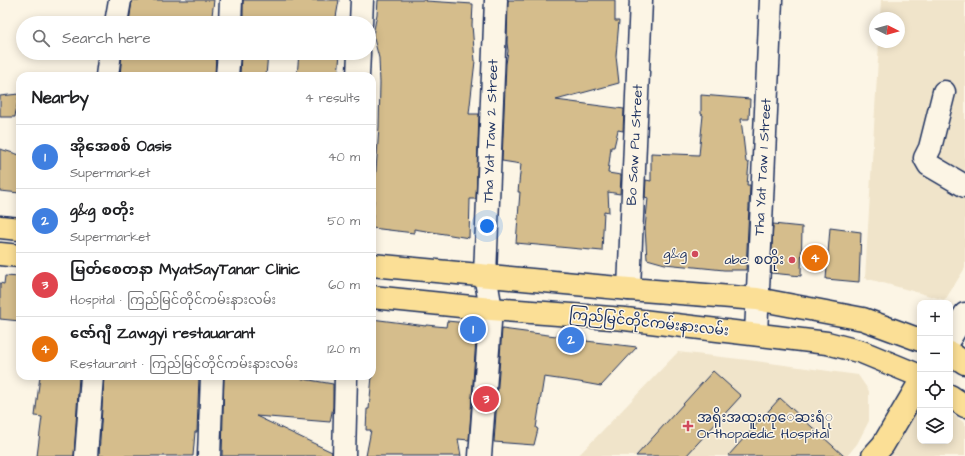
<!DOCTYPE html>
<meta charset="utf-8">
<style>
:root{--surface:#fff;--page:#f6f6f6;--text:#202124;--muted:#757577;--line:#e0e0e0;--accent:#2563eb}
body{margin:0;font-family:"Architects Daughter","Noto Sans Myanmar",sans-serif;background:var(--page);color:var(--text)}
.controls{position:absolute;right:12px;bottom:12px;display:grid;overflow:hidden;border-radius:8px;box-shadow:0 2px 10px #0003}
.controls button{width:36px;height:36px;display:grid;place-items:center;padding:0;border:0;border-bottom:1px solid var(--line);background:var(--surface);color:var(--text);font:20px sans-serif}
.compass{position:absolute;left:869px;top:12px;width:36px;height:36px;border-radius:50%;background:var(--surface);box-shadow:0 2px 10px #0003;rotate:96deg}
.you{position:absolute;left:487px;top:226px;width:14px;height:14px;margin:-10px;border:3px solid #fff;border-radius:50%;background:#1a73e8;box-shadow:0 0 0 6px #1a73e833}
.badge{display:grid;place-items:center;width:26px;height:26px;border-radius:50%;background:var(--accent);color:#fff;font-size:13px;font-weight:700}
.pin{position:absolute;translate:-50% -50%;border:2px solid #fff;box-shadow:0 1px 4px #0006}
.list{margin:0;padding:0;list-style:none}
h2{display:flex;justify-content:space-between;align-items:center;height:52px;margin:0;padding:0 16px;font-size:17px}
h2 small{font-size:13px;font-weight:400;color:var(--muted)}
.list li{display:grid;grid-template-columns:26px 1fr auto;gap:12px;align-items:center;box-sizing:border-box;height:64px;padding:0 16px;border-top:1px solid var(--line)}
.list b{display:block;font-size:15px;white-space:nowrap}
.list p{margin:0;font-size:13px;white-space:nowrap;color:var(--muted)}
.list em{font-size:13px;font-style:normal;color:var(--muted)}
.icon{flex:none;width:22px;height:22px;fill:none;stroke:currentColor;stroke-width:2;stroke-linecap:round;stroke-linejoin:round}
.map{position:relative;flex:none;width:965px;height:456px;overflow:hidden}
.search{position:absolute;background:var(--surface);box-shadow:0 2px 10px #0003;left:16px;top:16px;width:360px;height:44px;display:flex;align-items:center;gap:10px;box-sizing:border-box;padding:0 14px;border-radius:22px;color:var(--muted);font-size:15px}
.panel{position:absolute;background:var(--surface);box-shadow:0 2px 10px #0003;left:16px;top:72px;width:360px;height:308px;border-radius:12px}
.map>svg:first-child{display:block}
.built{fill:#f0e4ca}
.building{fill:#d5bd8c;stroke:#1b2f5e}
.lines{fill:none;stroke-linecap:round;stroke-linejoin:round}
.minor-casing{stroke:#1b2f5e;stroke-width:25}
.major-casing{stroke:#1b2f5e;stroke-width:25}
.minor{stroke:#fcf5e5;stroke-width:22}
.major{stroke:#fbdf96;stroke-width:22}
.poi-dot{fill:#d1495b;stroke:#fcf5e5;stroke-width:1.5}
.labels{text-anchor:middle;dominant-baseline:central;stroke-width:3;stroke-linejoin:round;paint-order:stroke}
.street-label{font-size:14px;fill:#1b2f5e;stroke:#fcf5e5}
.poi-label{font-size:14px;fill:#1b2f5e;stroke:#fcf5e5;text-anchor:end}
</style>
<div class="map">
<svg width="965" height="456" viewBox="0 0 965 456">
<rect width="100%" height="100%" fill="#fcf5e5"/>
<filter id="ink" filterUnits="userSpaceOnUse"><feTurbulence type="fractalNoise" baseFrequency=".025" numOctaves="2"/><feDisplacementMap in="SourceGraphic" scale="8" xChannelSelector="R" yChannelSelector="G"/><feConvolveMatrix kernelMatrix="1 2 1 2 8 2 1 2 1" color-interpolation-filters="sRGB"/></filter>
<g filter="url(#ink)">
<path class="built" d="M881 0H965V268L945 300 865 278 879 42H899V18H880Z
M678 352 748 360 858 375 869 391V421L857 444 847 456H578Z
M920 407V441H950V413L965 423V456H881Z"/>
<path class="building" d="M132 0H214L211 23H129Z
M243 0H339L335 23H243Z
M378 0H426V1L473 4 472 25 475 61 469 114H479L476 199H470L469 238 414 229V233L372 228 379 127 380 83 379 58 373 35 377 14Z
M508 0H615V21H619L616 56 619 83 556 100 624 109 623 131 618 130 614 147H611L608 173 621 175 620 194 608 192 609 212 604 211 602 251 516 243 520 192H518L521 164 502 161 506 64 508 51 507 43Z
M122 53H216L215 76H120Z
M241 53H268L266 76H240Z
M299 53H340L338 76H297Z
M19 94 15 117H0V96Z
M701 95 750 99 749 119H741L746 162 749 163 747 185H750L746 270H724L665 264 647 259 645 228 648 198 645 197 646 180 651 181V153L699 155 703 115 701 114Z
M0 149 20 155V193L0 191Z
M773 224 802 227 801 276 771 273Z
M830 228 861 232 859 282 826 279Z
M5 276 20 277V321L0 319V283L4 284Z
M372 319 426 326V325L446 327 447 321 477 324 469 440 458 439 461 456H366L371 430H366L367 409H369L372 376Z
M502 329 525 332 587 340 586 341 637 347 601 386 579 382 544 377 536 428 538 429 534 445 494 442Z
M713 371 741 396 686 456H636Z
M40 376H79L74 456H37L42 417 35 416Z
M104 376H199L197 432H195L193 456H99Z
M224 376H286L333 384V407L330 422 256 416 332 452V456H222Z
M780 398 844 456H728Z"/>
<g class="lines">
<defs>
<path id="minor" d="M116 23 120 0
M230 23 231 0
M361 23 362 0
M107 76 110 53
M227 76 229 53
M358 76 359 53
M944 92 930 148 925 158 929 165 965 186
M629 289 641 0
M756 334 771 0
M950 338 965 314
M86 456 92 376
M209 456 212 376
M344 456 346 376
M480 456 491 309 485 275 496 0"/>
<path id="major" d="M0 227 20 229
M0 254 20 256
M372 265 629 289 757 299 863 319 920 340
M372 297 491 309 625 319 827 343 862 352 920 376
M950 353 965 363
M950 396 965 406
M873 456 883 445 920 382"/>
</defs>
<use href="#minor" class="minor-casing"/>
<use href="#major" class="major-casing"/>
<use href="#minor" class="minor"/>
<use href="#major" class="major"/>
</g>
</g>
<g class="poi-dot">
<circle cx="695" cy="254" r="4"/>
<circle cx="792" cy="260" r="4"/>
<path d="M686 420h4v4h4v4h-4v4h-4v-4h-4v-4h4z"/>
</g>
<g class="labels">
<g class="street-label">
<text transform="translate(491 131) rotate(-88)">Tha Yat Taw 2 Street</text>
<text transform="translate(635 145) rotate(-87)">Bo Saw Pu Street</text>
<text transform="translate(763 167) rotate(-87)">Tha Yat Taw 1 Street</text>
<text transform="translate(649 323) rotate(6)">ကြည်မြင်တိုင်ကမ်းနားလမ်း</text>
</g>
<g class="poi-label">
<text x="687" y="254">g&amp;g</text>
<text x="784" y="260">abc စတိုး</text>
<text x="697" y="418" text-anchor="start">အရိုးအထူးကုေဆးရံု<tspan x="697" dy="16">Orthopaedic Hospital</tspan></text>
</g>
</g>
</svg>
<div class="controls">
<button>+</button>
<button>−</button>
<button><svg class="icon" aria-label="locate" viewBox="0 0 24 24"><circle cx="12" cy="12" r="6"/><path d="M12 2v4M12 18v4M2 12h4M18 12h4"/></svg></button>
<button><svg class="icon" aria-label="layers" viewBox="0 0 24 24"><path d="M12 4l9 5-9 5-9-5zM3 14l9 5 9-5"/></svg></button>
</div>
<svg class="compass" viewBox="-18 -18 36 36"><path d="M0-13l5 13h-10z" fill="#e53935"/><path d="M0 13l5-13h-10z" fill="#757577"/></svg>
<div class="you"></div>
<div class="pin badge" style="left:473px;top:329px;background:#3f7fe0">1</div>
<div class="pin badge" style="left:571px;top:340px;background:#3f7fe0">2</div>
<div class="pin badge" style="left:486px;top:399px;background:#e0444e">3</div>
<div class="pin badge" style="left:815px;top:258px;background:#e8710a">4</div>
<div class="search"><svg class="icon" aria-label="search" viewBox="0 0 24 24"><circle cx="10" cy="10" r="6"/><path d="M15 15l6 6"/></svg>Search here</div>
<section class="panel">
<h2>Nearby<small>4 results</small></h2>
<ul class="list">
<li><span class="badge" style="background:#3f7fe0">1</span><div><b>အိုအေစစ် Oasis</b><p>Supermarket</p></div><em>40 m</em></li>
<li><span class="badge" style="background:#3f7fe0">2</span><div><b>g&amp;g စတိုး</b><p>Supermarket</p></div><em>50 m</em></li>
<li><span class="badge" style="background:#e0444e">3</span><div><b>မြတ်စေတနာ MyatSayTanar Clinic</b><p>Hospital · ကြည်မြင်တိုင်ကမ်းနားလမ်း</p></div><em>60 m</em></li>
<li><span class="badge" style="background:#e8710a">4</span><div><b>ဇော်ဂျီ Zawgyi restauarant</b><p>Restaurant · ကြည်မြင်တိုင်ကမ်းနားလမ်း</p></div><em>120 m</em></li>
</ul>
</section>
</div>
